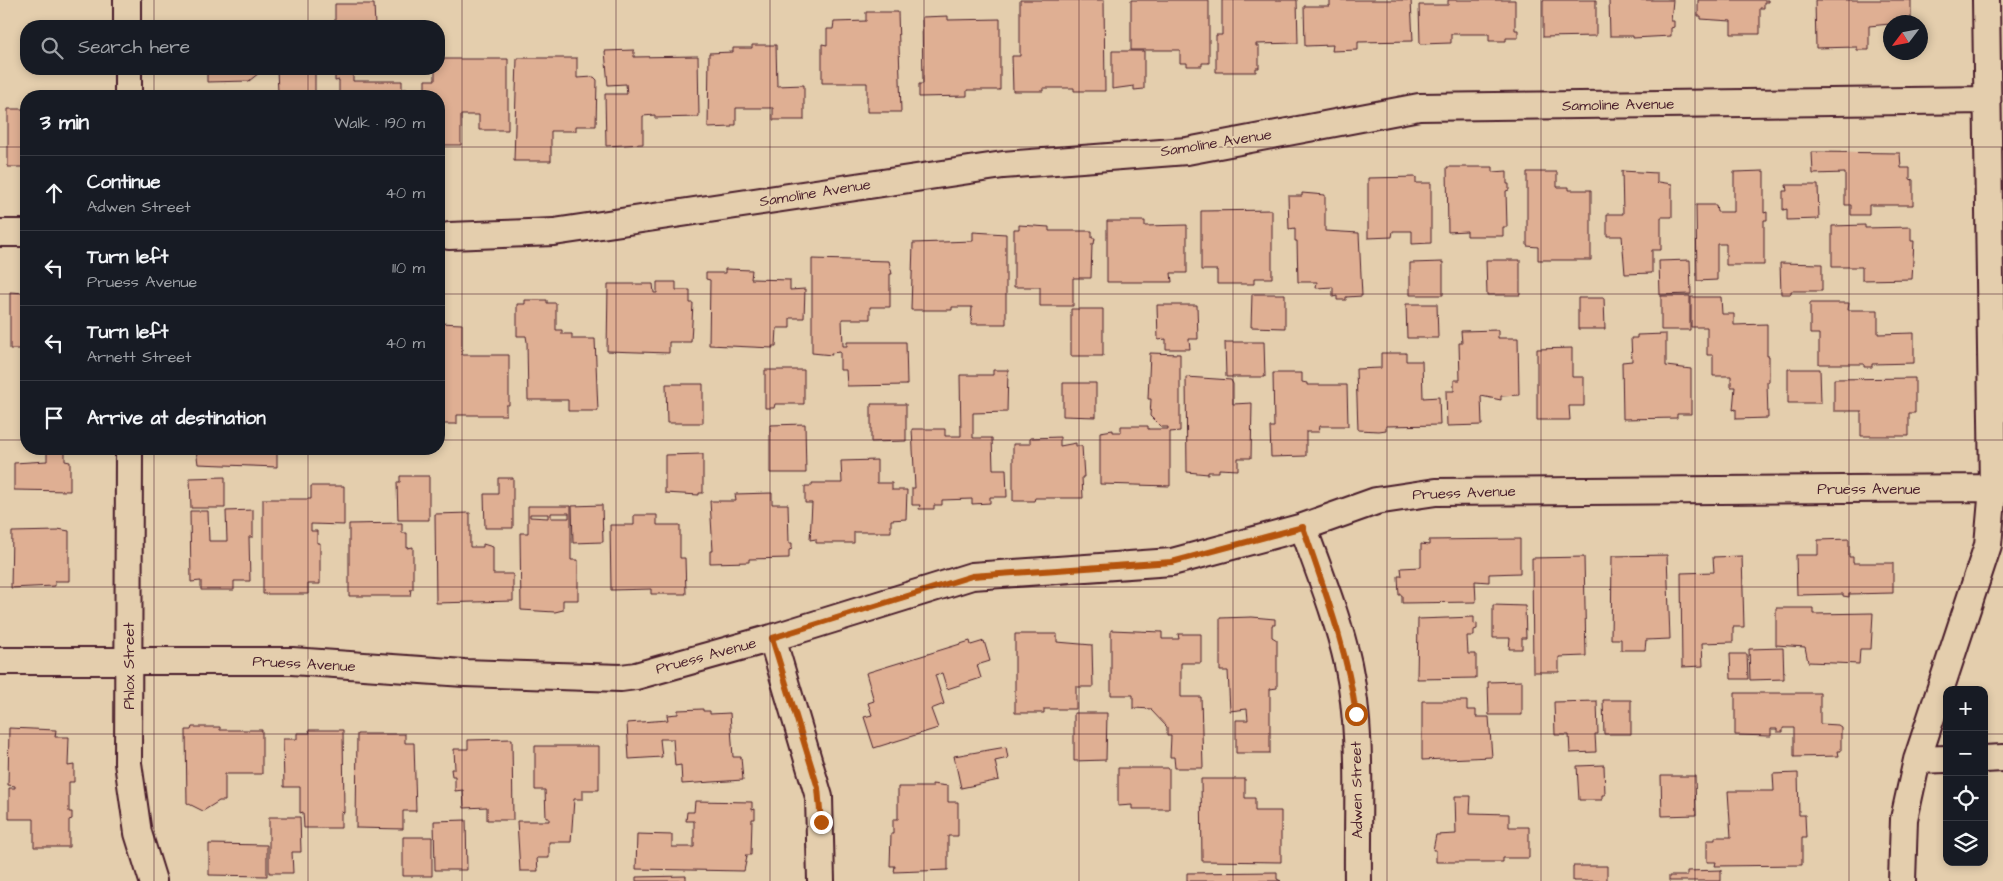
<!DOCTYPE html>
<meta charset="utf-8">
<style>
:root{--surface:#171b24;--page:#242831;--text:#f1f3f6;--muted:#9ea1a6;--line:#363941}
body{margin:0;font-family:"Architects Daughter",sans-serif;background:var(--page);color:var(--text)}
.controls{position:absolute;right:15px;bottom:15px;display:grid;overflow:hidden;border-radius:10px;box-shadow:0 2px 8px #0003}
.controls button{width:45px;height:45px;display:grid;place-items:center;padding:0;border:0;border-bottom:1px solid var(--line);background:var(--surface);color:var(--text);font:25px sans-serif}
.compass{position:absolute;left:1883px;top:15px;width:45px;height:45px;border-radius:50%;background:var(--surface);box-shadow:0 2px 8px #0003;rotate:238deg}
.stop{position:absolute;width:15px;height:15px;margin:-11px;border:4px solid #b45309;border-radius:50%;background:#fff}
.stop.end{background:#b45309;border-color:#fff;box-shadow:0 1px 5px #0008}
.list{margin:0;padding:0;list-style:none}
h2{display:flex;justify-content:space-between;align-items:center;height:65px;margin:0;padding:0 20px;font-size:21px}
h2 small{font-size:16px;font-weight:400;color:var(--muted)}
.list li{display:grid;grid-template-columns:32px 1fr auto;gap:15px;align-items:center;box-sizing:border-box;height:75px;padding:0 20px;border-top:1px solid var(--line)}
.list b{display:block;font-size:19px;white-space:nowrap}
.list p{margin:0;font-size:16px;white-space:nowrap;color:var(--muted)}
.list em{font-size:16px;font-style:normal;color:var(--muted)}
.icon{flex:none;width:28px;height:28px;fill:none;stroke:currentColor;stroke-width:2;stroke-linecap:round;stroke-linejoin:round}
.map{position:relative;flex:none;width:2003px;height:881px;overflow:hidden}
.search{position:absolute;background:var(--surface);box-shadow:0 2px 8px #0003;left:20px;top:20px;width:425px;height:55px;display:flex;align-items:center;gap:12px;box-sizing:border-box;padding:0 18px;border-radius:20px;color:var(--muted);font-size:19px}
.panel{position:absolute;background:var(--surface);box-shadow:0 2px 8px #0003;left:20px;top:90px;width:425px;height:365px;border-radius:20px}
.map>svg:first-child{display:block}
.building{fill:#dfaf93;stroke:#4a1f2b;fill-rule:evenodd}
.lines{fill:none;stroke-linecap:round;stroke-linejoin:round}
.minor-casing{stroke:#4a1f2b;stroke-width:30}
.minor{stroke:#e4cead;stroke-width:26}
.route{stroke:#b45309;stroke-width:6}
.grid{fill:none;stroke:#4a1f2b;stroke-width:1;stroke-opacity:0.55}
.labels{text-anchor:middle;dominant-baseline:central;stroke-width:4.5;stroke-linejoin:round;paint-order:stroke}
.street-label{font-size:15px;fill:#4a1f2b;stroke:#e4cead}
</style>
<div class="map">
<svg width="2003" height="881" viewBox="0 0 2003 881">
<rect width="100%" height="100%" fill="#e4cead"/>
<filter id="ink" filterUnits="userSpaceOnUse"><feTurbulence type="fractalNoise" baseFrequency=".02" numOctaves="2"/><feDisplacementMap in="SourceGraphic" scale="10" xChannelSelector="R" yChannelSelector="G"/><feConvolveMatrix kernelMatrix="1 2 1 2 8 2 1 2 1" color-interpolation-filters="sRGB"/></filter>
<g filter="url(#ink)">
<path class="building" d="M1020 0H1104L1105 91H1074V88H1043V91H1013L1012 56H1020Z
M1131 0H1209V63H1202V66H1187V63H1180V50H1131Z
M1222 0H1297L1298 43 1256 44V46H1259V68H1256V72H1216V35H1222Z
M1330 0H1411L1413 41 1358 42V50L1332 51 1333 45 1305 46 1304 6H1330Z
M1448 0H1515V30H1518V38H1506V41H1489V34H1451V43L1420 44 1419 5H1448Z
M1543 0H1596V36L1543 37Z
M1609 0H1673L1671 21H1674V27L1671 28V36L1633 38V36H1610Z
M1698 0H1768V2H1764V8H1760V34H1731V21L1701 19V16H1698Z
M1815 0H1911V22L1869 26V50H1857V47L1816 48Z
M335 4H374L375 26H335Z
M866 12H898L901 112H867V83H822V44L827 45V29H833L834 22 866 21Z
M948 16V20L1000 19V90H967V96L919 97V84H923L922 17Z
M196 25H252V26H197Z
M752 45H776L777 86 804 85V120H773V108H736V125H732V127L708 128 709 53 733 52V48H752Z
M634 50V57L698 56 699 117 655 118V115L643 116V144L606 146 605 94H627L626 84 608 85 605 51Z
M1112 51H1144V89L1134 90V86L1112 89Z
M517 58H577V78L594 77 597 80 596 126H576V131H551V161H514Z
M439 59H508V130H479V115H461V145H439V96H425V80H435V69H439Z
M33 69H69V72H33Z
M207 69H264L249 81 207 82Z
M277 69H315V92L278 93Z
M335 69H353V81H402V89H415V96H339V80L335 81Z
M8 109H26V167H8Z
M1812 152 1900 153 1901 168H1910V179L1913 180V205H1869V215H1851V205H1845V173L1813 174Z
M1447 167H1493V172L1507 171V184H1509V190L1506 191 1507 227H1503V236H1467V231L1448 232Z
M1622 171 1657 173V184L1659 182 1672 184V217H1661V250H1652V273L1625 274 1622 236H1607V214H1623Z
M1764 171V213L1767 212V220H1764V265H1726V244H1717V280L1697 281 1696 205H1716L1717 212H1734V172Z
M1527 172H1557V187H1569V190H1591V260H1538V247L1527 246Z
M1416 177V183H1431V243L1412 244V231H1393L1392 237 1368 238V178Z
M1786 185H1818L1819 219 1787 220V209L1783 210V191H1787Z
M1302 193 1325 195V231L1359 233 1362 296 1346 297V300H1337V296L1333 297V287L1316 288 1317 282H1298L1297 241H1295V228L1289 229 1288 196H1302Z
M1272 210V278H1254V284H1217V270H1201V211Z
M1107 221H1145V226L1187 225V273H1171L1172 282H1107Z
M1019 225 1049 227V231H1092V238H1095L1094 244H1092L1091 278H1073V306H1040V287H1014V229H1019Z
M1865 225V228L1911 227V241H1914L1912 279 1862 280V267H1832V226Z
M973 232 1006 234V324H971L972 307H952V310H911L913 243 973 241Z
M812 259 889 261 892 274H890V307H870V319H842L843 346H847V342H906L907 385 847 386 846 370H840V352L831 353 832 355 812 353Z
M1486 260H1520V295H1487Z
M1690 260 1691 294 1660 295 1659 261Z
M1443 262V295H1410V263Z
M1780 263 1822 264V291H1791V294H1781Z
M725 269 752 270 751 279 790 280V290L805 289 804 318H790V328H777L776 346H772L773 348 709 345 710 280 706 279V273H725Z
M657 282H676V290H690V303H693L691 342H669V353L607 351 608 284H653L654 293H657Z
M10 292 26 293V349H10Z
M1252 294H1285V328L1251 327Z
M1661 296H1690V330H1661Z
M1691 297H1721L1722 314H1734V325L1767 324V356H1769V382H1767L1768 418 1736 419V409L1733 410 1735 387H1731V376H1713V355H1707V327H1691Z
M1578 298H1604L1605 329H1578Z
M525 300H547V303H556V330H562V334H572V339H595L598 411H568V400H528L527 342 526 336H517V304H525Z
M1810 303H1849L1848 310H1878V334L1914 333V363L1872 364V367H1864V364H1819V334H1810Z
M1406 304H1437L1438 338H1407Z
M1157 305H1197L1198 339H1189L1190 349H1166V339L1158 340Z
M1071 309H1103V356H1071Z
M439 323 462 324V355H509V405H506V415H457V424H439Z
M1498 330V338H1518L1519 395 1501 396V400L1481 396 1482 425 1447 426 1446 391H1454V380H1460L1459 343H1462L1461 331Z
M1666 334V366L1691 369V414H1677V418L1623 419 1622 362 1632 361 1631 338H1637V335Z
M1225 342H1264L1265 377H1226Z
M1572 348V377H1584V406H1569L1570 420H1537V349Z
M1150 353 1180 354V431L1170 432V486L1100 484V432L1113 430V432H1121V426H1148V429H1168V427H1161L1150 416 1151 399H1148Z
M1381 353H1406V361H1422L1423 398 1439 397 1440 425 1386 426V430L1379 431 1358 430 1356 369 1381 368Z
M1788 369H1820L1821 403H1788Z
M765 370H804V404H775L774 408H765Z
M993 370H1008L1007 412 973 413V438H992L993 469H1006L1007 497H990V503L972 504V499L942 500V505H934V509H919L920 505H912V488H915L912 429H945V436H961L960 375H993Z
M1273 373H1302V382L1307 383V385H1347L1348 426H1320L1319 432H1306V456L1271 457 1270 427H1274Z
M1186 377 1231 380 1233 384V404L1252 403 1251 458H1238V470L1219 469V472H1208V474L1187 472Z
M1915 378V413H1909V436H1861V411H1834V379Z
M1063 383H1096V417L1063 416Z
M666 384H703V423H667Z
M871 404H906V441L871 442Z
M805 424 806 473H770V425Z
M1060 437V446L1076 443V446H1082L1084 477H1082L1083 498H1035L1034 501H1013V444H1030V438Z
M47 449H65V461L70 462V491L14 490V463L47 461Z
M196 449H277V467L198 464Z
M703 454V493H699V495L665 493V455Z
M877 460V483H892V490H907L906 519 891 520V532H854V543H816V539L810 540 812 503H805V486H812V483H842L841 461Z
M400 476H429V520H398L397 482H400Z
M225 477V508H191L190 478Z
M498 478H513V528H485L484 494H498Z
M311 486H344V525L311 524V531H317V543H320V584H308V594H263V499H311Z
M772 493V504H788L789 543H792V549L789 550V558L749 559V562L710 563V551H713L710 501H736L735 494Z
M602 505 603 542 573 543 572 506Z
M528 506H571V560H578V600H563V610L555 612 521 610 520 533H528ZM551 513H569V518H551ZM530 514H548V518L530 517Z
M253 510V537H249L250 581H234V590H201V581L191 582 190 511H208L209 541H227L226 511Z
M470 513V547H483V544L493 547V574H513V601L436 603 435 514Z
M634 515H657V525H680V558H685L686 594H651V589L611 590 610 525H634Z
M402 523V533H407V548L413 547V589H411L410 596H349V524Z
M58 529 69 531V581H55V586L11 588 12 532 58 531Z
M1520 539V573L1489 574V582L1475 581 1476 602 1402 603V595H1399L1398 576H1402L1401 568 1421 567V544L1429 545V540Z
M1849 539V557H1853V563H1893V593L1849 594V597L1843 596V594L1797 595 1796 555H1818V540Z
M1667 555 1670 639 1646 640 1645 650H1621V639H1611L1612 556Z
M1742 556 1744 627H1733V642L1702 643 1703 666 1682 667 1681 573 1714 572 1713 557Z
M1584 557 1586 656 1559 657V672H1533L1532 558Z
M1493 605 1525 606 1526 638H1522V649H1509L1510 638H1493Z
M1776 608H1813V614L1873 613 1871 649H1860L1859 664 1808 662 1805 647 1776 645Z
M1252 617 1275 619V625H1272V637L1277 640V688L1270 689V753H1236V720H1248L1247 709 1230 711 1228 671H1220V618Z
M1474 617V624L1477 623V629L1474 630V636H1467L1468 654H1476V678L1417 679 1418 619Z
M1111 630 1162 632V639H1179L1178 634H1201V663H1181V697H1201L1203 768H1175L1174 757H1170L1171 736H1167V727L1151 710 1152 709 1133 708V695H1111Z
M1015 634H1057V642L1092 645 1093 687H1076V709H1044V713H1015Z
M970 641 971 645 984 641 990 661 977 665 981 678 947 689 942 673 935 675 944 704 931 709 938 728 874 748 864 717 872 715 868 703 874 701 866 673Z
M1783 648 1784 679 1750 680 1749 649Z
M1730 654H1747L1748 679H1731Z
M1522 681V715H1489L1488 682Z
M1735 693H1820V724L1838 725 1841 727V751H1838L1839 756 1794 757V728H1783V732H1777V729H1771V736L1735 735Z
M1603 700H1631V734H1604Z
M1422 701H1467V710H1476V717H1489L1492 757 1422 760Z
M1597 701 1598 734H1595L1596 752 1570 753 1569 735H1555L1554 702Z
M703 709V711H710V714L730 713 733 757H741L743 780 682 784 681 765 675 766 673 739H660L662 757 629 759 627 723 668 720 667 715 678 714V710Z
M1074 713H1107L1106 760 1074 761Z
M192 727H220V730H262V774H225V801H219L203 811 187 803 186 730H191Z
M9 728 56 730 55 737H69L68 766 74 765V782H69V812H72V819L69 820V847H34V819H9V788H15V786L8 785Z
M309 730H343L344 813 341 812V828H304L303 812 300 813V787H284L283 739H297V733H310Z
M357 734H405V743H414L416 811H403V829L356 828Z
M512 739 513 820H487V807L464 808 463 790 455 791V776H452L451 769H455L454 749H468V740Z
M535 746H599V790H583V799H574L571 842H549V858H537L538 871H520L517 821H549V818H546L545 790H535Z
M1006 747 1008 758 995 761 999 780 961 788 954 756Z
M1604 765 1605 795H1602V800H1579L1577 766Z
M1118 768H1169V809H1132V805L1118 806Z
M1798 773 1799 815H1805L1806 838H1802V865L1715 866 1716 862H1707V840H1715V837H1731L1728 791H1774L1773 774Z
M1661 776H1695L1696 815 1662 816Z
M1201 779H1245V798H1255V811H1281V862L1202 861Z
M932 784 948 786V802H958V836H948V870L894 872 895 866H890L891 834H893V819H898V787H932Z
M1455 796H1471L1470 813 1509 814V827H1529V858H1503V862H1436V850H1433L1436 835 1456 834Z
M695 801 752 802V810L755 809V819H752L751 855H745L747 857 744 871 636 869 637 834 672 835V847H694V821H686L687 812H694Z
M269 817H300L301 852H292L293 873H269Z
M466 820 467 870H435L434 821Z
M403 837H432V876H403Z
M209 844 267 845V876L209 875Z
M1573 866H1607V881H1573Z
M1721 870V881H1669V876H1687V871Z
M1277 872V879L1281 881H1187V873Z
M686 876V881H636V877Z"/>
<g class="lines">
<defs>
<path id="minor" d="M127 0V26
M128 69V96
M0 233H26
M449 236 554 232 1003 165 1187 151 1419 107 1987 100
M129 449 128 763 138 833 153 881
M1303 527C1319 572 1338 618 1348 664 1363 735 1357 809 1358 881
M772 638 819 797 821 881
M0 661H292L464 673 621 678 636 676 772 638 972 576 1172 562 1303 527 1376 501 1436 492 1993 488
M1984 759 2003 758
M1917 760 1947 759
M1902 881 1904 819 1917 760 1988 545 1993 488 1986 0"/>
</defs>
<use href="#minor" class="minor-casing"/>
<use href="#minor" class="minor"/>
</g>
</g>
<g class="lines" filter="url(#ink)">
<path class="route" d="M821 822 818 788 772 638 972 576 1172 562 1303 527C1324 589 1347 649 1356 714"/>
</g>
<path class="grid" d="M154 0V26M308 0V26M462 0V881M616 0V881M770 0V881M924 0V881M1079 0V881M1233 0V881M1387 0V881M1541 0V881M1695 0V881M1849 0V881M154 69V96M308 69V96M0 147H26M439 147H2003M0 294H26M439 294H2003M0 440H26M439 440H2003M154 449V881M308 449V881M0 587H2003M0 734H1947M1984 734H2003"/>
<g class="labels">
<g class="street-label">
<text transform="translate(1618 105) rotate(-1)">Samoline Avenue</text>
<text transform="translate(1216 143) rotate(-9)">Samoline Avenue</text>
<text transform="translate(815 193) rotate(-9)">Samoline Avenue</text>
<text x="1869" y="489">Pruess Avenue</text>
<text transform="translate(1464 493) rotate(-2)">Pruess Avenue</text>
<text transform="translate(706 656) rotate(-15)">Pruess Avenue</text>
<text transform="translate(304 664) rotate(3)">Pruess Avenue</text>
<text transform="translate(129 666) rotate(-90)">Phlox Street</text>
<text transform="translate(1357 790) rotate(-91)">Adwen Street</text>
</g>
</g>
</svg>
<div class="controls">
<button>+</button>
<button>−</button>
<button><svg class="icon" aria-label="locate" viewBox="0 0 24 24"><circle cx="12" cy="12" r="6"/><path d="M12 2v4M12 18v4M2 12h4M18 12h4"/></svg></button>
<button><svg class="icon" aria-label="layers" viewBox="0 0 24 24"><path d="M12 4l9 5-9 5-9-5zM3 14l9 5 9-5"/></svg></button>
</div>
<svg class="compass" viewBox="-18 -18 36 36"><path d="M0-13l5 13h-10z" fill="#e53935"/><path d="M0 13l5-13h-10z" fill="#9ea1a6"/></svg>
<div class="stop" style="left:1356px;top:714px"></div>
<div class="stop end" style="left:821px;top:822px"></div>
<div class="search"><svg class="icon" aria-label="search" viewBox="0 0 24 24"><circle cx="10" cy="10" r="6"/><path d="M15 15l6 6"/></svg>Search here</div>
<section class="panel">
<h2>3 min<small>Walk · 190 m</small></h2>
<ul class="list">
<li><svg class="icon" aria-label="ahead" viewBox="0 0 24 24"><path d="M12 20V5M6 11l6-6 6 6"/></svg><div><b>Continue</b><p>Adwen Street</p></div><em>40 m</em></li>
<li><svg class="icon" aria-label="left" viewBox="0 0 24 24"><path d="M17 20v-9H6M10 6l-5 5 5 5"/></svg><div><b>Turn left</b><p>Pruess Avenue</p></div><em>110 m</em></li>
<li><svg class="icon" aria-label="left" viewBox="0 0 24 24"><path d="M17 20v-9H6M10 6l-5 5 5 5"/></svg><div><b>Turn left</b><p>Arnett Street</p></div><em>40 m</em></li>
<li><svg class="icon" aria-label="arrive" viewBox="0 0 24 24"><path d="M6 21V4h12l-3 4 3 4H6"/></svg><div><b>Arrive at destination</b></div></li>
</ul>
</section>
</div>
